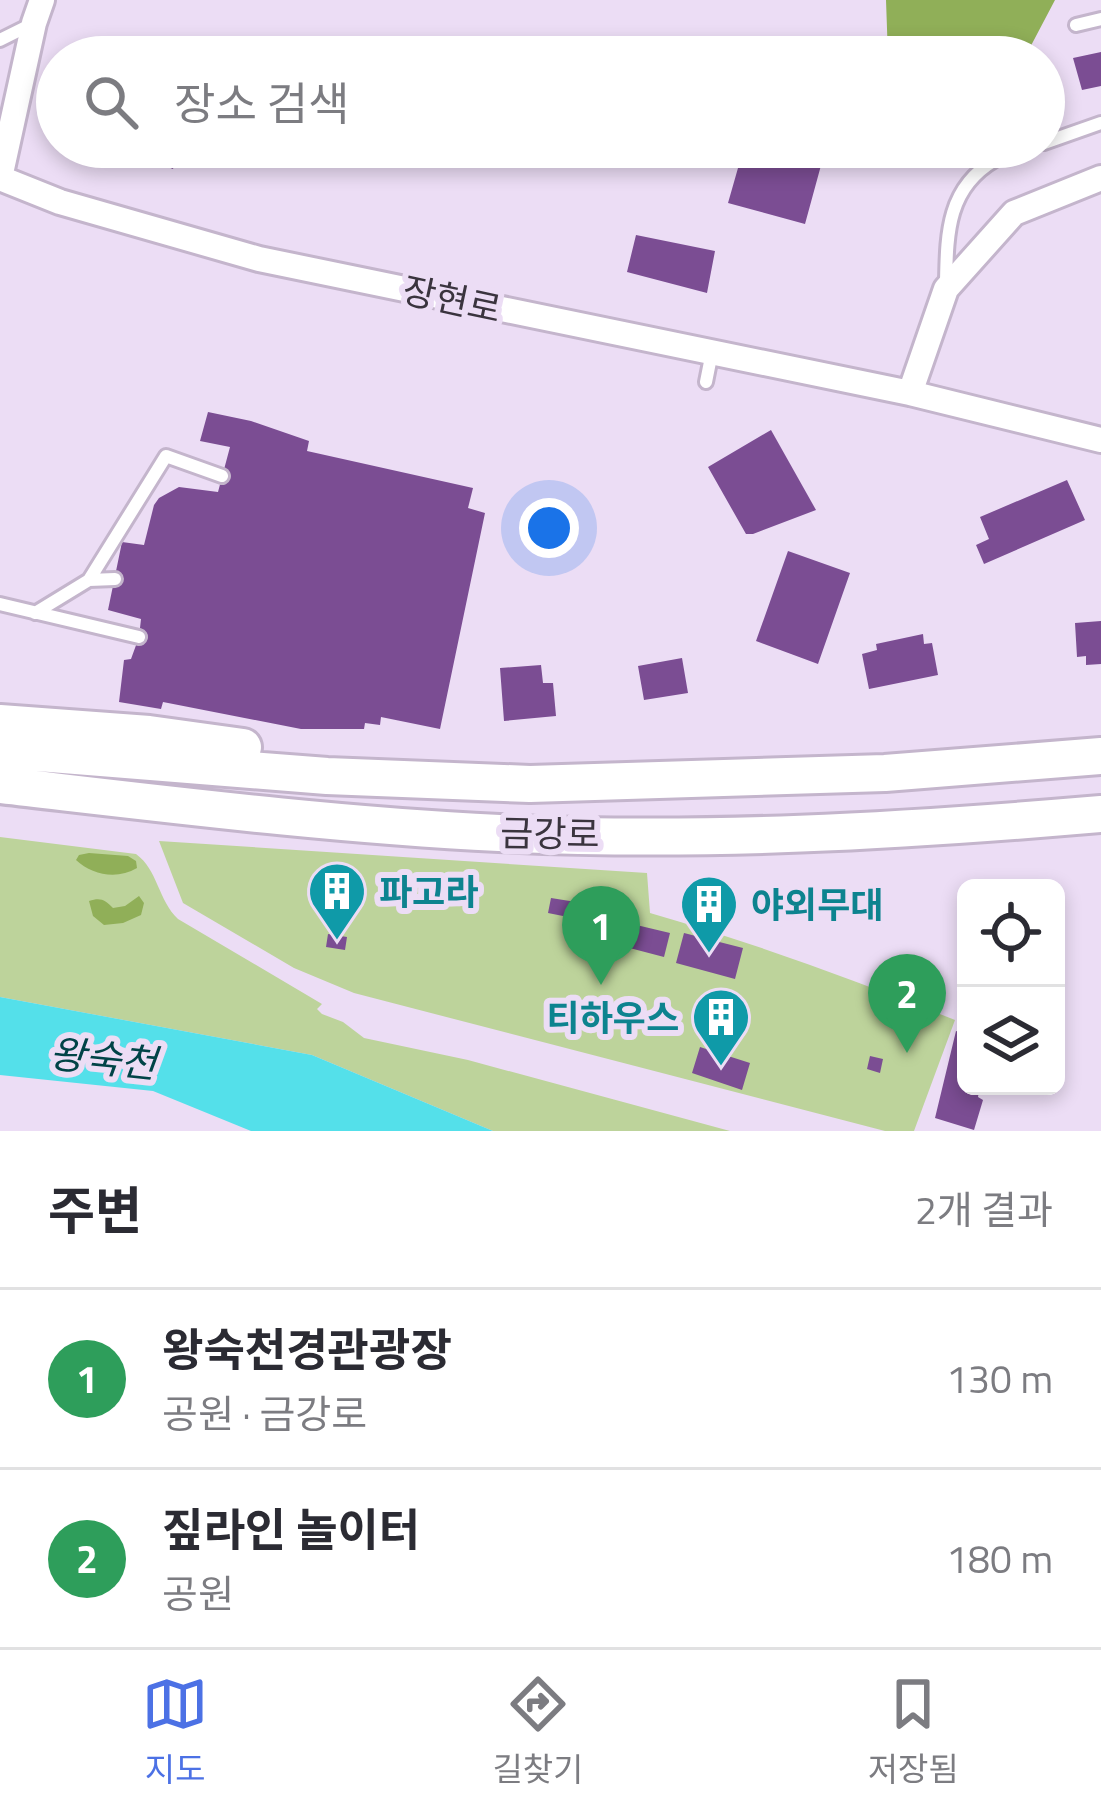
<!DOCTYPE html>
<html lang="ko">
<meta charset="utf-8">
<style>
:root{--surface:#fff;--page:#f2f2f3;--text:#2b2b33;--muted:#7c7c81;--line:#e1e1e2;--accent:#4c71e5}
body{margin:0;font-family:"Titillium Web","Noto Sans KR",sans-serif;background:var(--page);color:var(--text)}
.controls{position:absolute;right:36px;bottom:36px;display:grid;overflow:hidden;border-radius:18px;box-shadow:0 6px 18px #0003}
.controls button{width:108px;height:108px;display:grid;place-items:center;padding:0;border:0;border-bottom:3px solid var(--line);background:var(--surface);color:var(--text);font:60px sans-serif}
.you{position:absolute;left:549px;top:528px;width:42px;height:42px;margin:-30px;border:9px solid #fff;border-radius:50%;background:#1a73e8;box-shadow:0 0 0 18px #1a73e833}
.badge{display:grid;place-items:center;width:78px;height:78px;border-radius:50%;background:var(--accent);color:#fff;font-size:39px;font-weight:700}
.pin{position:absolute;translate:-50% -99px;filter:drop-shadow(0 3px 6px #0008)}
.pin::after{content:'';position:absolute;top:63px;width:42px;height:36px;background:inherit;clip-path:polygon(0 0,100% 0,50% 100%)}
.list{margin:0;padding:0;list-style:none}
h2{display:flex;justify-content:space-between;align-items:center;height:156px;margin:0;padding:0 48px;font-size:51px}
h2 small{font-size:39px;font-weight:400;color:var(--muted)}
.list li{display:grid;grid-template-columns:78px 1fr auto;gap:36px;align-items:center;box-sizing:border-box;height:180px;padding:0 48px;border-top:3px solid var(--line)}
.list b{display:block;font-size:45px;white-space:nowrap}
.list p{margin:0;font-size:39px;white-space:nowrap;color:var(--muted)}
.list em{font-size:39px;font-style:normal;color:var(--muted)}
.icon{flex:none;width:66px;height:66px;fill:none;stroke:currentColor;stroke-width:2;stroke-linecap:round;stroke-linejoin:round}
.map{position:relative;flex:none;width:1101px;height:1131px;overflow:hidden}
.search{position:absolute;background:var(--surface);box-shadow:0 6px 18px #0003;left:36px;right:36px;top:36px;height:132px;display:flex;align-items:center;gap:30px;box-sizing:border-box;padding:0 42px;border-radius:66px;color:var(--muted);font-size:45px}
.sheet{height:516px;background:var(--surface)}
nav{display:flex;justify-content:space-around;align-items:center;box-sizing:border-box;height:168px;border-top:3px solid var(--line);background:var(--surface);font-size:33px;color:var(--muted)}
nav a{display:grid;justify-items:center;gap:6px}
nav .on{color:var(--accent)}
.map>svg:first-child{display:block}
.green{fill:#bdd39b}
.forest{fill:#90af58}
.water{fill:#54e0ea}
.building{fill:#7b4d93}
.lines{fill:none;stroke-linecap:round;stroke-linejoin:round}
.service-casing{stroke:#c4b5cc;stroke-width:18}
.minor-casing{stroke:#c4b5cc;stroke-width:30}
.secondary-casing{stroke:#c4b5cc;stroke-width:42}
.service{stroke:#fff;stroke-width:12}
.minor{stroke:#fff;stroke-width:24}
.secondary{stroke:#fff;stroke-width:36}
.labels{text-anchor:middle;dominant-baseline:central;stroke-width:12;stroke-linejoin:round;paint-order:stroke}
.street-label{font-size:36px;fill:#3a343e;stroke:#ecddf5}
.culture-label{font-size:36px;font-weight:bold;fill:#0d838f;stroke:#ecddf5;text-anchor:start}
.water-label{font-size:39px;font-style:italic;fill:#004347;stroke:#ecddf5}
</style>
<div class="map">
<svg width="1101" height="1131" viewBox="0 0 1101 1131">
<rect width="100%" height="100%" fill="#ecddf5"/>
<path class="green" d="M0 837 136 854C158 870 158 900 178 919L322 1004 317 1009 322 1014 343 1022 364 1038 468 1060 730 1131H493L312 1055 0 997Z
M159 841 647 873 650 913C754 943 855 980 955 1020L914 1131H885L354 993 294 968 183 903Z"/>
<path class="forest" d="M886 0H1055L1025 57H888Z
M89 853 128 856 136 861 137 868C117 880 92 875 76 860L79 855Z
M139 896 144 903 141 915 123 923 104 925 93 916 89 901C101 897 105 900 113 908L125 906Z"/>
<path class="water" d="M0 997 312 1055 493 1131H251L153 1091 0 1075Z"/>
<path class="building" d="M1101 52V86L1082 90 1073 58Z
M117 147H179L173 169Z
M744 147H826L805 224 728 203Z
M636 235 715 251 707 293 627 272Z
M208 412 251 421 309 441 307 451 473 488 468 508 485 513 440 729 381 717 380 725 365 723 364 729H301L163 702 161 709 119 702 124 660 131 659 139 637 141 619 108 610 122 542 144 545 154 505 159 498 179 487 218 492 230 447 200 441Z
M771 430 816 510 753 534H746L708 467Z
M1067 480 1085 520 984 564 976 545 989 539 980 517Z
M788 551 850 573 818 664 756 641Z
M1101 621V664L1086 665V656L1077 657 1075 623Z
M923 634 924 644 932 643 938 675 869 689 862 654 877 650 876 644Z
M682 658 688 693 644 700 638 666Z
M541 665 543 683H553L556 716 504 721 500 668Z
M551 898 576 902 573 918 548 913Z
M628 923 670 933 664 957 622 946Z
M684 933 743 948 735 979 676 963Z
M328 934 347 937 345 950 326 947Z
M956 1031 966 1034V1086H980L978 1097 983 1100 974 1130 935 1118Z
M700 1047 750 1063 742 1090 692 1073Z
M870 1056 883 1059 880 1073 867 1069Z"/>
<g class="lines">
<defs>
<path id="service" d="M1076 25 1101 19
M0 40 32 24
M1044 143 1101 123
M946 282C947 234 947 188 995 160 1005 154 1020 151 1032 147
M706 382 712 352
M89 580 115 579
M0 604 139 637
M35 613 89 580 166 456 222 476"/>
<path id="minor" d="M0 178 60 202 259 259 910 393 1101 440
M0 178 34 23 42 0
M910 393 946 289 1014 213 1101 178"/>
<path id="secondary" d="M0 723 149 734 243 747
M0 750 327 776 530 784 885 773 1101 756
M0 785C166 804 333 825 499 833 700 843 902 831 1101 814"/>
</defs>
<use href="#service" class="service-casing"/>
<use href="#minor" class="minor-casing"/>
<use href="#secondary" class="secondary-casing"/>
<use href="#service" class="service"/>
<use href="#minor" class="minor"/>
<use href="#secondary" class="secondary"/>
</g>
<defs>
<symbol id="building-pin" viewBox="-11 -11 22 30"><path d="M0 17L-7.5 6A9.5 9.5 0 1 1 7.5 6Z" fill="#0f9aa8" stroke="#ecddf5"/><path d="M-4-6H4V6H1V3H-1V6H-4ZM-2.5-4.3h1.7v1.8h-1.7ZM.8-4.3h1.7v1.8H.8ZM-2.5-1h1.7V.8h-1.7ZM.8-1h1.7V.8H.8Z" fill="#fff"/></symbol>
</defs>
<g fill-rule="evenodd">
<use href="#building-pin" x="304" y="858" width="66" height="90"/>
<use href="#building-pin" x="676" y="871" width="66" height="90"/>
<use href="#building-pin" x="688" y="984" width="66" height="90"/>
</g>
<g class="labels">
<g class="street-label">
<text transform="translate(452 299) rotate(12)">장현로</text>
<text transform="translate(550 833) rotate(1)">금강로</text>
</g>
<g class="culture-label">
<text x="379" y="891">파고라</text>
<text x="751" y="904">야외무대</text>
<text x="679" y="1017" text-anchor="end">티하우스</text>
</g>
<g class="water-label">
<text transform="translate(103 1058) rotate(6)">왕숙천</text>
</g>
</g>
</svg>
<div class="controls">
<button><svg class="icon" aria-label="locate" viewBox="0 0 24 24"><circle cx="12" cy="12" r="6"/><path d="M12 2v4M12 18v4M2 12h4M18 12h4"/></svg></button>
<button><svg class="icon" aria-label="layers" viewBox="0 0 24 24"><path d="M12 4l9 5-9 5-9-5zM3 14l9 5 9-5"/></svg></button>
</div>
<div class="you"></div>
<div class="pin badge" style="left:601px;top:985px;background:#2e9e5b">1</div>
<div class="pin badge" style="left:907px;top:1053px;background:#2e9e5b">2</div>
<div class="search"><svg class="icon" aria-label="search" viewBox="0 0 24 24"><circle cx="10" cy="10" r="6"/><path d="M15 15l6 6"/></svg>장소 검색</div>
</div>
<section class="sheet">
<h2>주변<small>2개 결과</small></h2>
<ul class="list">
<li><span class="badge" style="background:#2e9e5b">1</span><div><b>왕숙천경관광장</b><p>공원 · 금강로</p></div><em>130 m</em></li>
<li><span class="badge" style="background:#2e9e5b">2</span><div><b>짚라인 놀이터</b><p>공원</p></div><em>180 m</em></li>
</ul>
</section>
<nav>
<a class="on"><svg class="icon" aria-label="map" viewBox="0 0 24 24"><path d="M3 6l6-2 6 2 6-2v14l-6 2-6-2-6 2zM9 4v14M15 6v14"/></svg>지도</a>
<a><svg class="icon" aria-label="directions" viewBox="0 0 24 24"><path d="M12 3l9 9-9 9-9-9zM9 14v-3h6M13 9l2 2-2 2"/></svg>길찾기</a>
<a><svg class="icon" aria-label="saved" viewBox="0 0 24 24"><path d="M7 4h10v16l-5-4-5 4z"/></svg>저장됨</a>
</nav>
